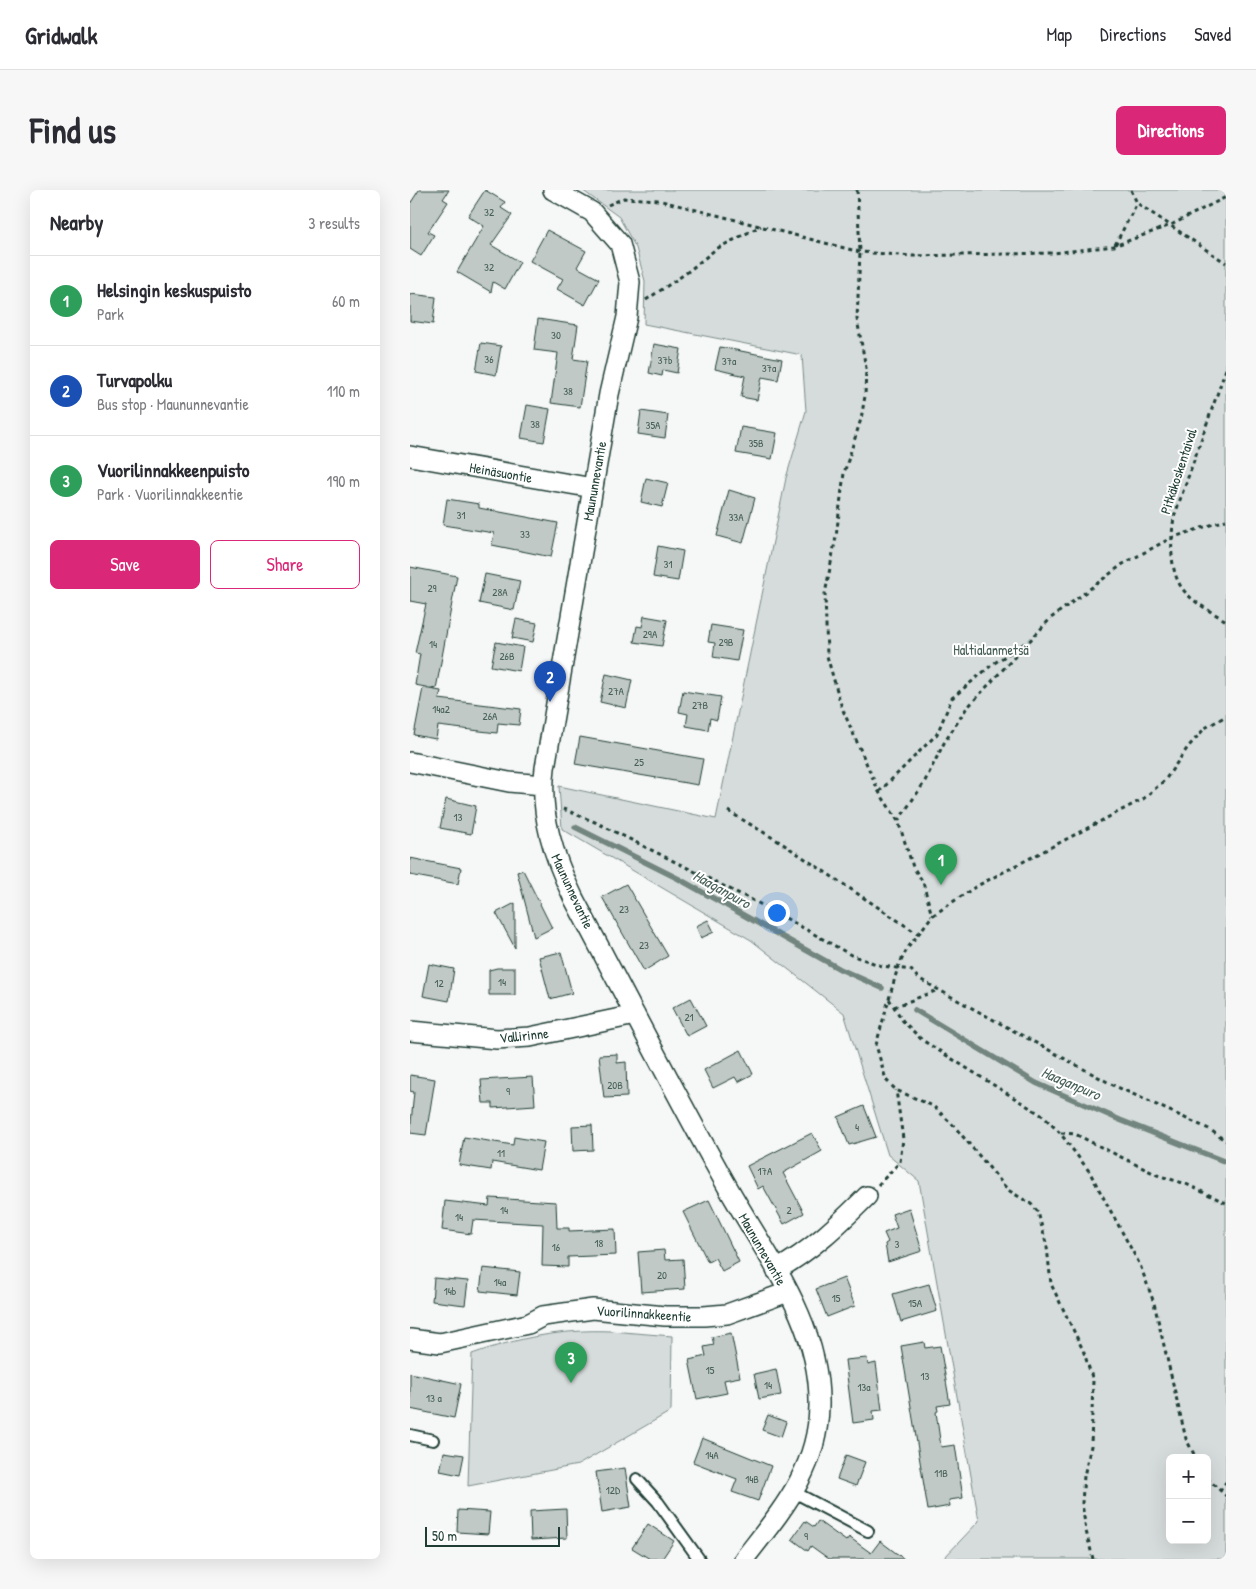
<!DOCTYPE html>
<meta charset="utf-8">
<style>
:root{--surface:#fff;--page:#f7f7f7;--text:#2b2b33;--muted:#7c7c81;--line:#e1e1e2;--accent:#db2777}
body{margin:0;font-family:"Patrick Hand",sans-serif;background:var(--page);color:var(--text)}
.controls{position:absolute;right:15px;bottom:15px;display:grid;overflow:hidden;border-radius:8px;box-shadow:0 5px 20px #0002}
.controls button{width:45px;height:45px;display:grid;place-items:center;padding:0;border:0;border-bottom:1px solid var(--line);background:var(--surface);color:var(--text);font:25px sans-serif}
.scale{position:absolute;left:15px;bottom:12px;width:135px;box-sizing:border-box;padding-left:5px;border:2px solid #1f3d34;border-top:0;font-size:14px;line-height:18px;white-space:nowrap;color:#1f3d34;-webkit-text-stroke:4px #fff;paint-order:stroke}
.you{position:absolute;left:366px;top:722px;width:18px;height:18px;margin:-12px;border:4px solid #fff;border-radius:50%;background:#1a73e8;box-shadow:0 0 0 8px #1a73e833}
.badge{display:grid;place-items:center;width:32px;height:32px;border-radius:50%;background:var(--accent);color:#fff;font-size:16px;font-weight:700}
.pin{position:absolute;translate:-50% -41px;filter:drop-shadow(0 1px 2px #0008)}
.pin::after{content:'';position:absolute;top:26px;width:18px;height:15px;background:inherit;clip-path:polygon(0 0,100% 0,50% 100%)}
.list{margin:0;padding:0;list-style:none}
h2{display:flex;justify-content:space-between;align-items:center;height:65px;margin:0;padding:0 20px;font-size:21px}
h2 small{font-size:16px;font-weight:400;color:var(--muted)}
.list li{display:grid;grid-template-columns:32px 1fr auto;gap:15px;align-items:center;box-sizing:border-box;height:90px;padding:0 20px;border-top:1px solid var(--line)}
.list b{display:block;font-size:19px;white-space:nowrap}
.list p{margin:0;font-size:16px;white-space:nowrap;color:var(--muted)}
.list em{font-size:16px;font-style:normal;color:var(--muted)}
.actions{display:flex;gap:10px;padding:15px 20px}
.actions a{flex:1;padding:11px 0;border:1px solid var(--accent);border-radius:8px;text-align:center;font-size:18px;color:var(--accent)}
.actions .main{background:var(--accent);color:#fff}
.map{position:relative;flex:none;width:816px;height:1369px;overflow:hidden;border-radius:8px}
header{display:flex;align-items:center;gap:30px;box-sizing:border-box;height:70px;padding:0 25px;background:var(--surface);border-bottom:1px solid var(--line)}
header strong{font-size:24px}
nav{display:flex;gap:28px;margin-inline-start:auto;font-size:18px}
.intro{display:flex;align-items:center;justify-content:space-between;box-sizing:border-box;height:120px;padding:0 30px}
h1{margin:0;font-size:35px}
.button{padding:12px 22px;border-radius:8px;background:var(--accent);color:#fff;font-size:18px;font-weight:700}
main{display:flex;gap:30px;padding:0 30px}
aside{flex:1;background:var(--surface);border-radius:8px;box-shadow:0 5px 20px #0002}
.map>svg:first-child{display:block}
.green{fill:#d6dcdb;stroke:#7a8c88;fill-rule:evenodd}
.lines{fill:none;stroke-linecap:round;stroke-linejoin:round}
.stream{stroke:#72857f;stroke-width:5.5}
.building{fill:#c0c9c6;stroke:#1f3d34}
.lane-casing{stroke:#1f3d34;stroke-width:14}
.street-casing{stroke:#1f3d34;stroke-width:22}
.path{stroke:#1f3d34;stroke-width:3;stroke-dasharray:4 4;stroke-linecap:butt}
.lane{stroke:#fff;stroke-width:10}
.street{stroke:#fff;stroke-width:19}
.labels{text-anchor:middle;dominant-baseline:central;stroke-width:4;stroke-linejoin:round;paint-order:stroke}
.number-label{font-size:11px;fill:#476058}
.street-label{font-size:14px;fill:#1f3d34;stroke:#fff}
.park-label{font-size:14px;fill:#445d55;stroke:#fff}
.water-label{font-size:15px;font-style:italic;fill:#49615a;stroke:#fff}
</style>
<header>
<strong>Gridwalk</strong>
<nav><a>Map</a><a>Directions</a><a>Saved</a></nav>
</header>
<div class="intro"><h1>Find us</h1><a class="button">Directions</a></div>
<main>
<aside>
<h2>Nearby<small>3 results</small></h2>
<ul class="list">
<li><span class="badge" style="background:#2e9e5b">1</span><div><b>Helsingin keskuspuisto</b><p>Park</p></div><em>60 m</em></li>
<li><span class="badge" style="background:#1a4fb4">2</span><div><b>Turvapolku</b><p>Bus stop · Maununnevantie</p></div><em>110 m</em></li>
<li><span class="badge" style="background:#2e9e5b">3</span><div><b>Vuorilinnakkeenpuisto</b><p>Park · Vuorilinnakkeentie</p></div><em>190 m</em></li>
</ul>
<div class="actions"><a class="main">Save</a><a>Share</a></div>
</aside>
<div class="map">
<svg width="816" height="1369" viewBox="0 0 816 1369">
<rect width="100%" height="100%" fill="#f6f7f7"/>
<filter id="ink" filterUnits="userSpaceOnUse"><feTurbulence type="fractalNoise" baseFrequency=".02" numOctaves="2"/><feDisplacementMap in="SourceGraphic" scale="10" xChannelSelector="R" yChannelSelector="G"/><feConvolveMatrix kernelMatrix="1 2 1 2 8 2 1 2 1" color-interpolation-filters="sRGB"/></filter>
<g filter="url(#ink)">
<path class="green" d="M172 0H816V1369H533L569 1331 509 991 478 965 434 823 341 750 152 639 149 596 306 629 376 288 396 221 392 165 234 134 235 91 226 58 209 27ZM760 1268H797V1350H760Z
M200 1141 262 1146 261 1221 168 1275 58 1296 62 1164C107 1148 152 1139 200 1141Z"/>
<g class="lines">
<path class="stream" d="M165 637 269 689 430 779 472 798
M505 820 626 893 710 930 816 972"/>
</g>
<path class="building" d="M9 0H39L33 9 38 12 18 42 24 45 11 66 0 59V14Z
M75 0 95 12 91 18 102 25 81 55 110 72 95 99 83 92 81 102 47 82 74 36 58 26Z
M137 40 176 61 167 77 189 89 175 115 147 99 153 89 120 71Z
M0 104 26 107 23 134 0 131Z
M128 129 168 135 163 169 177 171 170 217 141 213 148 163 124 160Z
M71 153 91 156 86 185 66 181Z
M244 154 271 159 267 183 253 180 252 186 239 183Z
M310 157 372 169 368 190 352 187 347 210 331 207 335 186 305 179Z
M117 215 140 219 134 252 111 248Z
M231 221 258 225 255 248 228 244Z
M331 237 367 243 362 269 326 263Z
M236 288 258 293 252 317 231 312Z
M319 300 345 308 333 353 307 346Z
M37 309 69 314V318L148 333 141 367 82 355 84 343 33 335Z
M248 356 273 361 268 391 243 387Z
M0 377 47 386 26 499 5 495 10 464 5 463 16 414 0 411Z
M75 384 110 391 104 420 69 413Z
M234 426 257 430 252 456 224 452 227 436 232 437Z
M106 429 127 433 123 452 102 448Z
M301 435 333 440 327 471 303 467 305 453 298 452Z
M86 452 113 457 109 481 81 476Z
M196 484 222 490 216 518 190 512Z
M13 498 31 501 29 509 111 519 109 535 88 533 87 543 28 536 26 549 4 545Z
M273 501 311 507 307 530 300 528 298 540 276 536 278 524 269 522Z
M170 547 293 569 288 595 165 574Z
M36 609 66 616 61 644 30 638Z
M0 668 51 678 48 694 0 685Z
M113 680 142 738 124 747 107 682Z
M216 694 258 766 234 781 192 707Z
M105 713V758L86 723Z
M298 730 304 742 291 748 286 736Z
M151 762 162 803 140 809 129 767Z
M19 774 44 779 39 811 13 806Z
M87 778H105V805H79V780Z
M281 808 296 836 277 846 262 818Z
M331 860 343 884 328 892 325 887 303 898 294 880Z
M207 864V873L216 872 217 907 194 908 189 865Z
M0 885 25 889 16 945 0 943 4 902 0 901Z
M123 887 125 915 83 918V913H73L71 890Z
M454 916 466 947 439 955 428 927Z
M182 935 183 960 163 961 162 936Z
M402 943 412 961 373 983 394 1023 374 1034 353 996 348 999 337 976Z
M54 947 103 955 104 947 134 952 129 980 82 972 81 980 49 975Z
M80 1008 146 1012 147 1038H159V1041L205 1039 206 1065 158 1067V1077L132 1076 133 1034 63 1030 61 1044 32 1040 35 1011 79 1016Z
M299 1010 329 1072 312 1081 305 1068 298 1072 273 1022Z
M499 1018 512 1061 478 1072 475 1054 478 1052 474 1043 487 1038 482 1024Z
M254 1060 255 1070 273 1069 275 1099 231 1102 228 1062Z
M73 1078 110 1082 107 1105 70 1101Z
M24 1088 58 1091 55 1115 22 1111Z
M434 1088 445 1116 417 1127 406 1099Z
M519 1094 527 1121 491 1132 483 1104Z
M321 1143 330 1187 314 1190 317 1203 287 1209 279 1170 296 1166 294 1157 304 1155 302 1147Z
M514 1152 515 1158 530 1156 540 1214 527 1216 528 1221 526 1222 531 1257 545 1255 553 1308 539 1310 540 1316 518 1320 491 1156Z
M457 1168 458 1175 466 1173 472 1220 463 1221 464 1230 443 1233 435 1170Z
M366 1179 371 1205 349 1209 344 1184Z
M0 1183 51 1194 44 1228 0 1219Z
M358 1225 376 1232 371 1247 352 1240Z
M292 1248 361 1276 348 1311 322 1302 327 1289 283 1272Z
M34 1262 54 1265 50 1285 30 1281Z
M436 1265 455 1272 446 1296 427 1289Z
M215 1278 221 1317 192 1322 186 1282Z
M156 1319 157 1348 121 1350 120 1321Z
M48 1320 80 1322 78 1344 47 1342Z
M395 1331 404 1337 408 1331 436 1351 439 1347 461 1363 470 1351 494 1369H419L401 1356 398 1361 382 1349Z
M238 1334 264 1351 252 1369H240L222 1358Z"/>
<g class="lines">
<defs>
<path id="lane" d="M0 1245 23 1250
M227 1289 248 1312 289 1369
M384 1302 458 1341"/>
<path id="street" d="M143 0 182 22 210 54 220 92 217 127 199 204 135 578C129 624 144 668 164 709 215 805 264 902 317 996 356 1066 411 1133 409 1216 408 1280 371 1321 334 1369
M0 266 183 298
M0 572 99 592 133 595
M0 841 87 849 120 847 225 825
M366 1080C400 1062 430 1033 457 1006
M0 1149 30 1153 118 1134 133 1126 183 1119 255 1126H294L317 1124 378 1102"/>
</defs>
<use href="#lane" class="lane-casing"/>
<use href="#street" class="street-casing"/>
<path class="path" d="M447 0 450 62 447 129 456 178 455 206 451 229 434 283 426 347 415 404 417 466 432 518 469 602 488 631 503 677 513 692 522 726
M721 0 727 13 816 73
M198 15 214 8 248 10 450 62 502 66 643 63 704 56 761 35 816 7
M705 55 727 13
M236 110 275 84 306 59 351 36
M816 179 764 327C761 348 759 376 770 395 779 411 801 421 816 431
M469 602 527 544 542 508 583 474 618 451
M153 619 185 632 358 718 441 765 472 776 501 780 508 788 529 800 703 895 799 939 816 951
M318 621 373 654 508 744
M488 631 514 593 534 553 556 519 641 428 713 374 761 348 816 330
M479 809 493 831 512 850 633 926 650 943 679 981 730 1075 744 1113 776 1249 786 1268
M484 817 528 800
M651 943 665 944 747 985 776 994 816 1013
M468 995 490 972 493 949 486 900
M797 1288 816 1306
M810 1301 816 1292
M683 1369 676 1341 672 1313 674 1286 681 1256 683 1190 673 1160 641 1094 637 1057 628 1022 621 1014 598 1000 544 936 523 916 486 900 476 890 466 855 488 777 497 759 522 726 565 697 733 609 755 590 778 557 795 538 816 526"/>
<use href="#lane" class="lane"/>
<use href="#street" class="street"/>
</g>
</g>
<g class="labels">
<g class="number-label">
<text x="79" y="22">32</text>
<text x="79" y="77">32</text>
<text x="146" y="145">30</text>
<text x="79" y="169">36</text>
<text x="255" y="170">37b</text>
<text x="319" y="171">37a</text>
<text x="359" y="178">37a</text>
<text x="158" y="201">38</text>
<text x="125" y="234">38</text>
<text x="243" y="235">35A</text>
<text x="346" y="253">35B</text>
<text x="51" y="325">31</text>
<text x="326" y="327">33A</text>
<text x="115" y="344">33</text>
<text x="258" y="374">31</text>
<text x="22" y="398">29</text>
<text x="90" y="402">28A</text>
<text x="240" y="444">29A</text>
<text x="316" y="452">29B</text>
<text x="23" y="454">14</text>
<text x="97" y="466">26B</text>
<text x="206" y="501">27A</text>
<text x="290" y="515">27B</text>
<text x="31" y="519">14a2</text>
<text x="80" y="526">26A</text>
<text x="229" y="572">25</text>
<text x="48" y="627">13</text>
<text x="214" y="719">23</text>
<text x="234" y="755">23</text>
<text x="92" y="792">14</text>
<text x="29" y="793">12</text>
<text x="279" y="827">21</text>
<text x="205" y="895">20B</text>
<text x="98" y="901">9</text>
<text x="447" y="937">4</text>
<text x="91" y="963">11</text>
<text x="355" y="981">17A</text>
<text x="94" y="1020">14</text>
<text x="379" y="1020">2</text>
<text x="49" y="1027">14</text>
<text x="189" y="1053">18</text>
<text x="487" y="1054">3</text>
<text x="146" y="1057">16</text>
<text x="252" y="1085">20</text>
<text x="90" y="1092">14a</text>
<text x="40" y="1101">14b</text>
<text x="426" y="1108">15</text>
<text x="505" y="1113">15A</text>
<text x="300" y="1180">15</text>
<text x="515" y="1186">13</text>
<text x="358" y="1195">14</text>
<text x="454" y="1197">13a</text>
<text x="24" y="1208">13 a</text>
<text x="302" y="1265">14A</text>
<text x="531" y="1283">11B</text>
<text x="342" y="1289">14B</text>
<text x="203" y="1300">12D</text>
<text x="396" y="1346">9</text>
</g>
<g class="street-label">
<text transform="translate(768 281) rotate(-72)">Pitkäkoskentaival</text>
<text transform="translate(91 282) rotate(10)">Heinäsuontie</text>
<text transform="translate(184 291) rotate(-80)">Maununnevantie</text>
<text transform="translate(163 701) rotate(65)">Maununnevantie</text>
<text transform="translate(114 845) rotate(-6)">Vallirinne</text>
<text transform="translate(353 1059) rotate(60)">Maununnevantie</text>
<text transform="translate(234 1123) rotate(4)">Vuorilinnakkeentie</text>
</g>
<g class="park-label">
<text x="581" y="459">Haltialanmetsä</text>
</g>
<g class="water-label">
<text transform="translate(312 699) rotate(29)">Haaganpuro</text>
<text transform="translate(661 893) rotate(23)">Haaganpuro</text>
</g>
</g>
</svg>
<div class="controls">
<button>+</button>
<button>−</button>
</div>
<div class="scale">50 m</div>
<div class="you"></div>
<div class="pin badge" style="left:531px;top:695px;background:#2e9e5b">1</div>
<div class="pin badge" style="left:140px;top:512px;background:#1a4fb4">2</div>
<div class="pin badge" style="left:161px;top:1193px;background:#2e9e5b">3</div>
</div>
</main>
